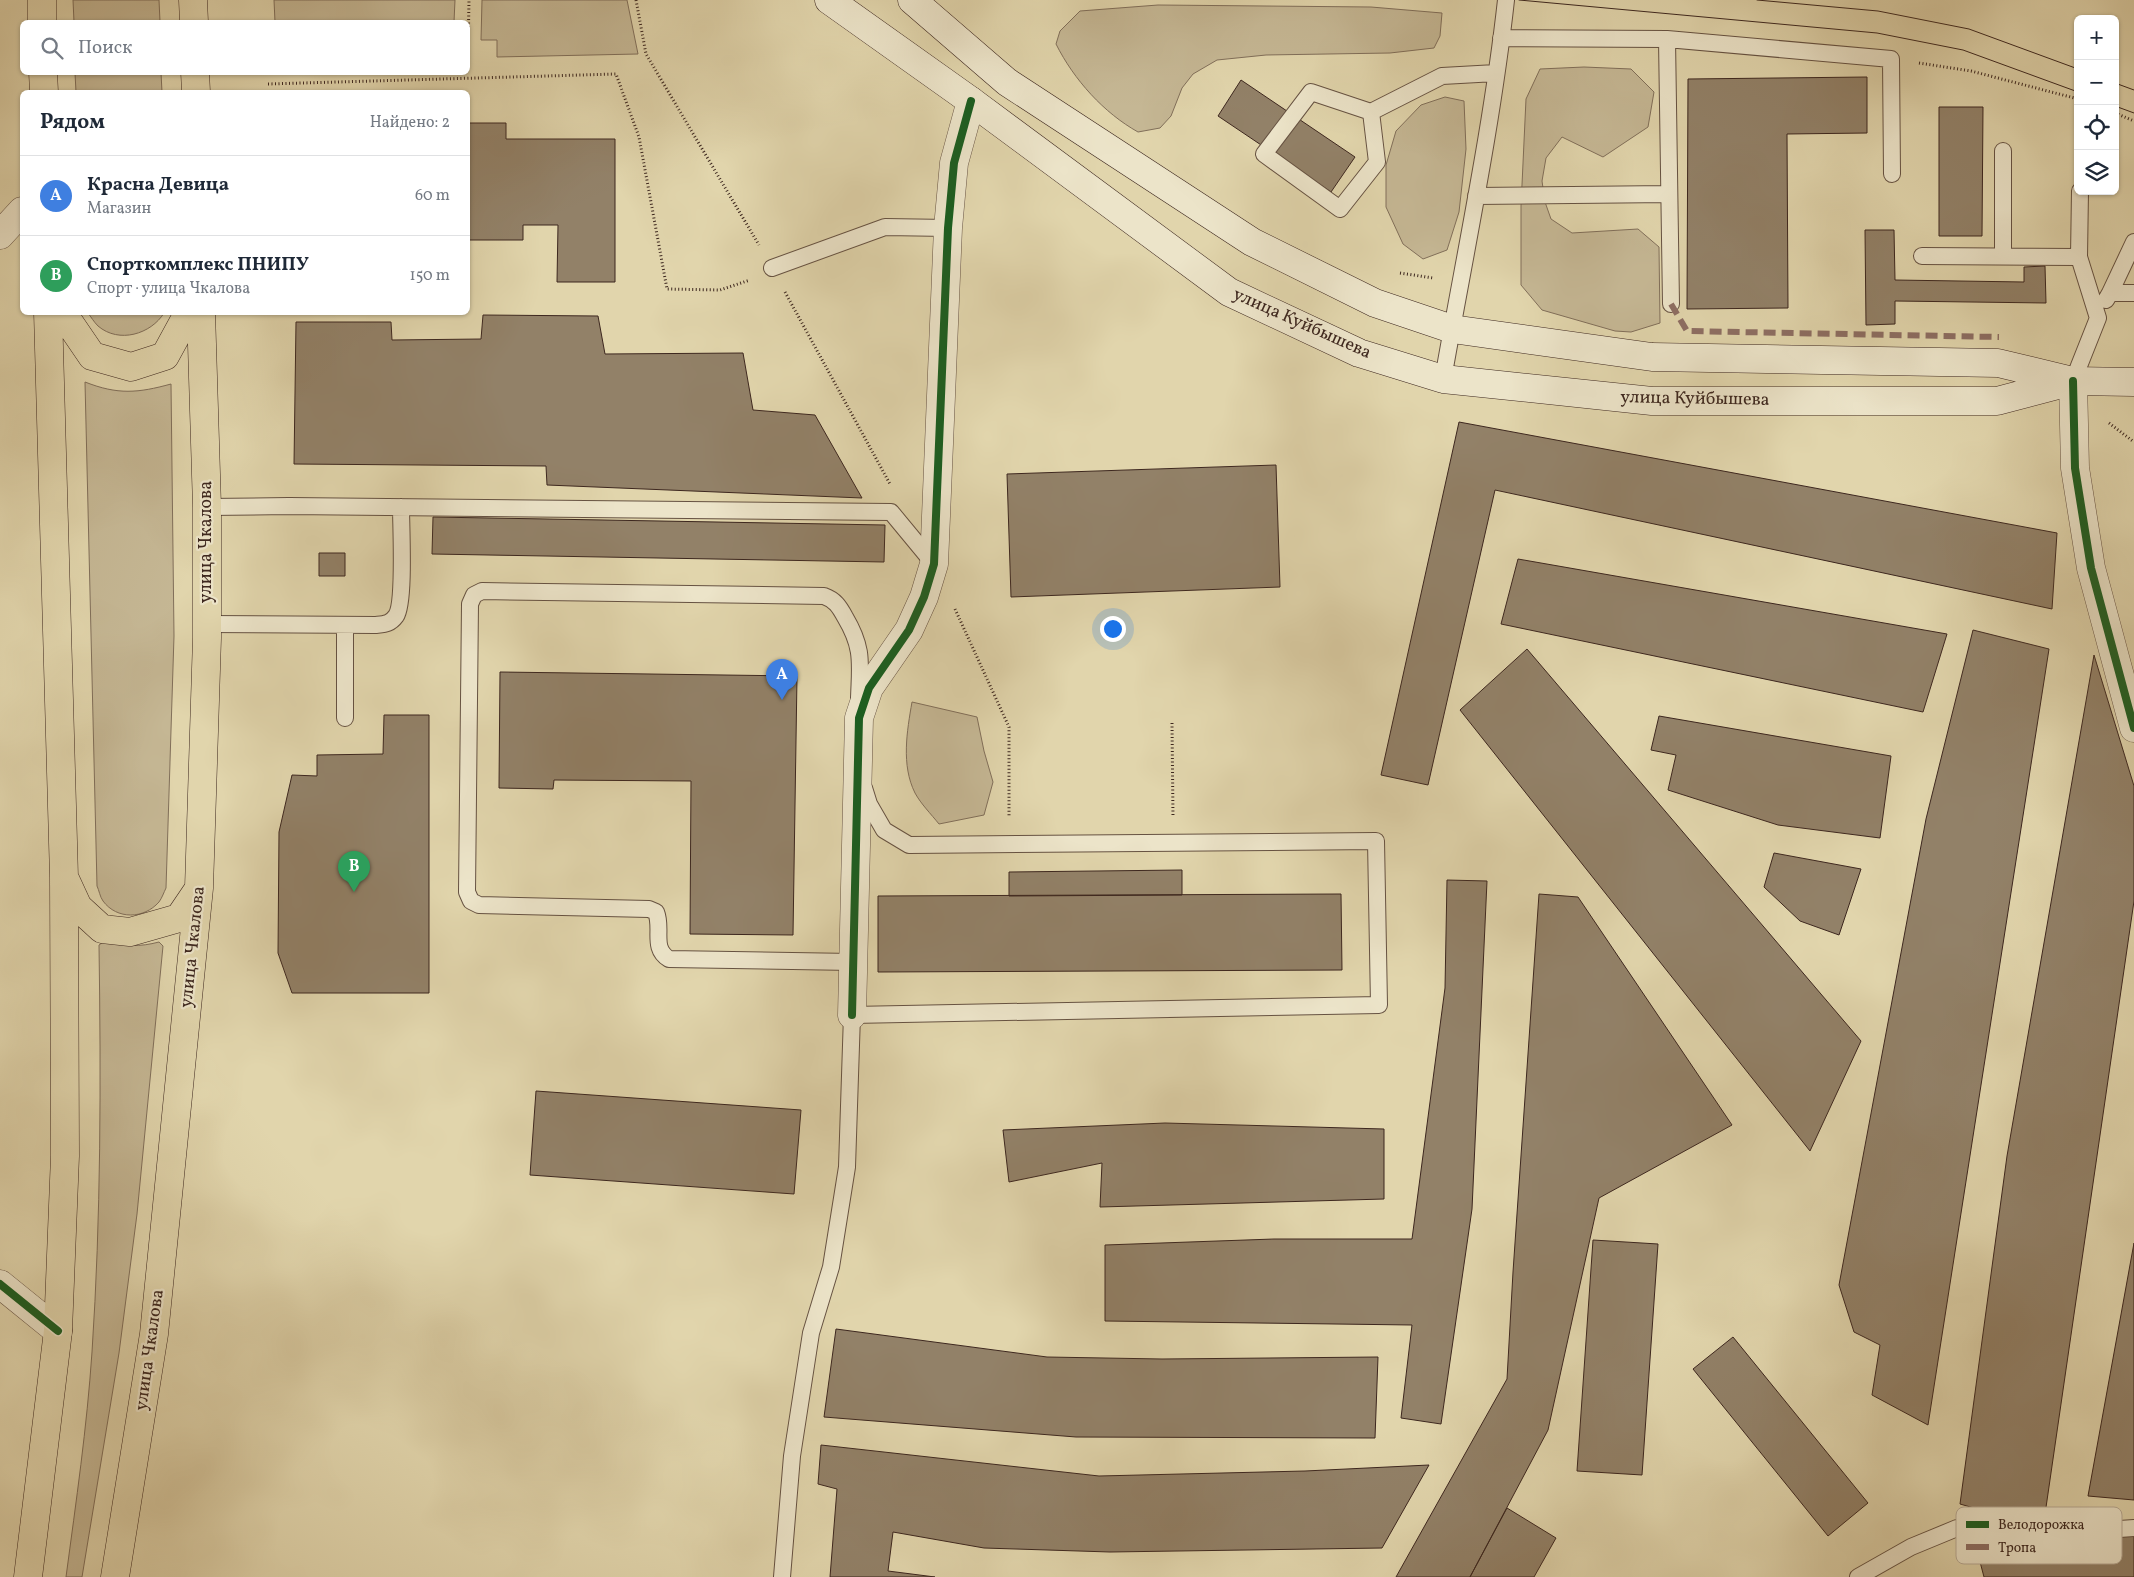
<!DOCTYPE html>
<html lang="ru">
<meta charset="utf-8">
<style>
:root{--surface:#fff;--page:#f2f2f3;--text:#1f2937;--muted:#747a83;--line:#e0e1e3;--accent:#8f2418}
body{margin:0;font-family:Vollkorn,serif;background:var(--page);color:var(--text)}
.controls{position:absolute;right:15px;top:15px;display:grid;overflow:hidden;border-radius:8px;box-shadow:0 1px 4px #0004}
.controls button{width:45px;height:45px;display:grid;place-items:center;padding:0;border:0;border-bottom:1px solid var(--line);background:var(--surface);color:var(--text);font:25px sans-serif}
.you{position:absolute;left:1112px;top:628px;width:18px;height:18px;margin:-12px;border:4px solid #fff;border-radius:50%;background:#1a73e8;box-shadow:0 0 0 8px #1a73e833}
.badge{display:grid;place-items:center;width:32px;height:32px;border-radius:50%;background:var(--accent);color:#fff;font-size:16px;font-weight:700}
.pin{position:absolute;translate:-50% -41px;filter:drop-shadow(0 1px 2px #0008)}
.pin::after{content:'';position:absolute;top:26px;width:18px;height:15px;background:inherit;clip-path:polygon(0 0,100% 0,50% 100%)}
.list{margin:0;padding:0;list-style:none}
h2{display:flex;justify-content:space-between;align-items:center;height:65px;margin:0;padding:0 20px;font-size:21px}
h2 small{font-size:16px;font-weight:400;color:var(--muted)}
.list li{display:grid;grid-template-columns:32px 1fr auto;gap:15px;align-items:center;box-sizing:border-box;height:80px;padding:0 20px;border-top:1px solid var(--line)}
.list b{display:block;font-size:19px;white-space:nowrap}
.list p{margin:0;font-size:16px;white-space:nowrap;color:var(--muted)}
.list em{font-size:16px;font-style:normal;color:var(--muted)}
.icon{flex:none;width:28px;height:28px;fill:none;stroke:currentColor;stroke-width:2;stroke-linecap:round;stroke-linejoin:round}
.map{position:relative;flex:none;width:2134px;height:1577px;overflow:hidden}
.search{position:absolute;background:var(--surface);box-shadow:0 1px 4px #0004;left:20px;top:20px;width:450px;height:55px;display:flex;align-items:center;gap:12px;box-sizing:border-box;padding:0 18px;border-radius:8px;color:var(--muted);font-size:19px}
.panel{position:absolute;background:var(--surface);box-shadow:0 1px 4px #0004;left:20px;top:90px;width:450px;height:225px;border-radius:8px}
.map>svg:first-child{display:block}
.green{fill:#c5b794;stroke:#816f5a}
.building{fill:#928168;stroke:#3d271f}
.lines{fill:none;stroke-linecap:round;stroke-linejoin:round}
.service-casing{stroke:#665242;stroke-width:18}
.minor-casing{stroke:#665242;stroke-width:29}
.secondary-casing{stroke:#3d271f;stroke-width:29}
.primary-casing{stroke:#3d271f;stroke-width:29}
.path{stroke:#3d271f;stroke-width:3;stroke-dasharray:1 2.5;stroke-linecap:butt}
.service{stroke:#ece4c9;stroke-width:16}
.minor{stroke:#ece4c9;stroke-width:28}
.secondary{stroke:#ece4c9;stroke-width:28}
.primary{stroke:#e1d5ac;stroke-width:28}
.tram{stroke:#3d271f;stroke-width:1}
.quiet{stroke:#8d6e63;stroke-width:6;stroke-dasharray:12 6;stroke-linecap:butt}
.cycleway-casing{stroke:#ece4c9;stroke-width:11}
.cycleway{stroke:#1b5e20;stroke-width:8}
.labels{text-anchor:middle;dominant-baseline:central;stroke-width:4.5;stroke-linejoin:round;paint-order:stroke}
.street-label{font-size:18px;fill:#3d271f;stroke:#ece4c9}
.key{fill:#ece4c9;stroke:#b8ab96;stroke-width:1}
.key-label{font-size:14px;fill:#3d271f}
</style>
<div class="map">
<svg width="2134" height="1577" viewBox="0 0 2134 1577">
<rect width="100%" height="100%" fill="#e1d5ac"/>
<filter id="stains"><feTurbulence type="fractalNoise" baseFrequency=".004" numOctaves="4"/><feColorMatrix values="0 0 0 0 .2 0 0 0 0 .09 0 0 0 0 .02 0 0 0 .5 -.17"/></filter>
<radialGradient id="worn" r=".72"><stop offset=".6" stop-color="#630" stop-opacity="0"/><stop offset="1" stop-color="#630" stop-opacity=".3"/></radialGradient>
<path class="green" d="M73 0H159L160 22H74Z
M274 0H455L454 22H275Z
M482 0H627L638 54 497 57V40H481Z
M1158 5 1371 7 1442 13 1440 36 1434 48 1390 53 1266 55 1217 60 1193 74 1182 88 1171 116 1160 128 1138 132C1104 113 1074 80 1056 44L1060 31 1080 11Z
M1584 67 1631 69 1654 92 1648 127 1603 157 1562 137 1546 158 1542 181 1545 202 1551 219 1572 233 1638 229 1659 247 1660 323 1631 332 1615 331 1542 310 1521 285V206L1526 99 1540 69Z
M75 73H161L162 92H76Z
M1445 97 1464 101 1466 149 1459 212 1447 250 1423 259 1403 244 1386 207V165L1396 131 1421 105Z
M88 313H164C151 334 119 344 98 326 94 322 91 317 88 313Z
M85 382C118 395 138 393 171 384L174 636 166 888C164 892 162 898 159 902 144 919 117 920 103 901 100 897 99 890 97 886Z
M912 702 977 717 984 751 993 782 984 815 939 824C931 814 921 804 915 793 901 765 907 731 912 702Z
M106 940C124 947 140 947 159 942L163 946 137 1214 119 1353 82 1577H66C76 1502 87 1427 92 1352 101 1217 101 1081 99 945Z"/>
<path class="building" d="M1867 77V133L1787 134 1788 308 1687 309 1688 79Z
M1241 80 1355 157 1331 192 1218 116Z
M1939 107H1983L1982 236H1939Z
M468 123H506V139H615V282H557L558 225H523V240H468Z
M1865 230H1894L1895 280 2024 282V267L2045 266 2046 303 1895 301V324L1866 325Z
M483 315 598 316 605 354 743 353 753 410 815 415 862 498 547 485 546 466 294 464 296 322H391L392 340 481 339Z
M1459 422 2057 533 2052 609 1495 490 1428 785 1381 775Z
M1276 465 1280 587 1011 597 1007 474Z
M433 517 885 525 884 562 432 554Z
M319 553H345V576H319Z
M1518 559 1947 634 1923 712 1501 624Z
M1973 630 2049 649 1928 1425 1872 1395 1880 1345 1854 1332 1839 1285 1926 819Z
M1527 649 1861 1041 1810 1151 1460 710Z
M2094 655 2134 786V901L2043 1528 1960 1504 2007 1156Z
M500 672 797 676 793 935 690 934 691 781 554 780 553 789 499 788Z
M384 715H429V993H292L278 953 279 832 292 775 317 776V755L383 754Z
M1659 716 1891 756 1880 838 1778 825 1668 790 1676 755 1651 750Z
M1774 853 1861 869 1839 935 1800 921 1764 887Z
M1182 870V895L1009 896V872Z
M1447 880 1487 881 1472 1209 1441 1424 1401 1418 1412 1325 1105 1321V1245L1274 1239H1412L1445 988Z
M1341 894 1342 970 878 972V896Z
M1539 894 1578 897 1732 1125 1599 1198 1548 1430 1470 1577H1396L1507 1379 1513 1272Z
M536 1091 801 1110 794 1194 530 1175Z
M1165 1123 1384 1129V1199L1100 1207 1102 1163 1009 1182 1003 1130Z
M1593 1240 1658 1244 1642 1475 1577 1471Z
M2134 1243V1500L2088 1496Z
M836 1329 1047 1357 1162 1359 1378 1357 1375 1438 1076 1437 824 1417Z
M1733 1337 1868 1503 1828 1536 1693 1369Z
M821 1445 1099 1476 1305 1471 1429 1465 1382 1548 1110 1552 984 1548 893 1532 888 1571 935 1577H830L837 1489 818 1484Z
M1507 1508 1556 1538 1534 1577H1470Z
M2089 1534 2134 1535V1577H1984L1979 1558Z"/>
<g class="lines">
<defs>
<path id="service" d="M1501 38 1667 39 1671 304
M1667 39 1891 59 1892 174
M1371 112 1377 162 1340 209 1264 154 1311 92 1371 112 1442 76 1496 73
M1476 196 1669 194
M1922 256 2079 257
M2003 256V151
M772 268 885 227 948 228
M2110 293 2134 242
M2106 300 2110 293H2134
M1443 379C1465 253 1492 127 1506 0
M2073 381 2098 318 2079 257 2080 191
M207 507 289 506 891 512 934 564
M206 624 376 625C385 624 390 624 396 616 405 603 401 527 401 507
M345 718V625
M853 962 669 959C651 948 663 929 656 912L649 909 479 905 471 901 467 892 470 604 474 595 482 591 824 596C835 600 839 606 845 617 864 649 860 663 859 699
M782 1577 792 1456 811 1333 831 1267 847 1167 852 1015 1379 1005 1376 841 909 845 884 830 869 804 864 788
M1858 1577 1911 1547 1957 1528 2005 1537 2134 1528"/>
<path id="minor" d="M0 235 22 211
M2073 381 2075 468 2091 568 2134 728
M852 1015 859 718 869 688 909 630 924 597 934 564 948 228 954 163 971 101
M0 1284 58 1331"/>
<path id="secondary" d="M829 0 971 101 1229 292 1359 353 1443 379 1652 401H1997L2073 381
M912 0 1007 82 1252 242 1375 303 1452 329 1652 357 1998 363 2073 381 2134 382"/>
<path id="primary" d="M42 0V22
M193 0 194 22
M43 72 44 92
M195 72 196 92
M62 312 92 356 131 367 165 356 189 312
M66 881 78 907 102 929 130 932 179 918 198 890
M28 1577 58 1331 65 1156 64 877 48 312
M115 1577 154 1334 199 888 207 638V507L201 312"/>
</defs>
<use href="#service" class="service-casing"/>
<use href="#minor" class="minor-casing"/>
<use href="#secondary" class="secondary-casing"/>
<use href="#primary" class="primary-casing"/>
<path class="path" d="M636 0 646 54 759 245
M468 55 469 0
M1919 63 1971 71 2078 99
M268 84 616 74 639 137 667 289 720 290 750 280
M2115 113 2134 121
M1400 273 1433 278
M785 292 890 484
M2109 423 2134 442
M955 609 1009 727V816
M1172 723 1173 817"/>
<use href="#service" class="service"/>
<use href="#minor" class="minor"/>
<use href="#secondary" class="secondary"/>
<use href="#primary" class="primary"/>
<path class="tram" d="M1519 0 1877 33 1963 50 2078 92
M1757 0 1878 11 1969 29 2078 69
M2115 83 2134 90
M2115 106 2134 113"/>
<path class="quiet" d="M1671 304 1687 331 1999 337"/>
<defs>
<path id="cycleway" d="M2073 381 2075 468 2091 568 2134 728
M852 1015 859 718 869 688 909 630 924 597 934 564 948 228 954 163 971 101
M0 1284 58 1331"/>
</defs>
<use href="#cycleway" class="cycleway-casing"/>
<use href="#cycleway" class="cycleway"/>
</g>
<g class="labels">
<g class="street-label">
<text transform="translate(1302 324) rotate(24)">улица Куйбышева</text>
<text transform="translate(1695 399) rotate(1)">улица Куйбышева</text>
<text transform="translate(206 542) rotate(-90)">улица Чкалова</text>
<text transform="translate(193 947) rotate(-84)">улица Чкалова</text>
<text transform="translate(150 1350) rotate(-82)">улица Чкалова</text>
</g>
</g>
<rect x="1956" y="1507" width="166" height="57" rx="8" class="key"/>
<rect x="1966" y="1521" width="23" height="7" fill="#1b5e20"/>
<rect x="1966" y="1544" width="23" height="6" fill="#8d6e63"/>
<g class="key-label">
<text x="1998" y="1529">Велодорожка</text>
<text x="1998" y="1552">Тропа</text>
</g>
<rect width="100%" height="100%" filter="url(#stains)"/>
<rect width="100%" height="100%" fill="url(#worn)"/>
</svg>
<div class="controls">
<button>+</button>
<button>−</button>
<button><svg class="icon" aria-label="locate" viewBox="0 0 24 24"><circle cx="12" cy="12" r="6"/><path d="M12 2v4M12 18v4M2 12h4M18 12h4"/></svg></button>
<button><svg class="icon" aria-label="layers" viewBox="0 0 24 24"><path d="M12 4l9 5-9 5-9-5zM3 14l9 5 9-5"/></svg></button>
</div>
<div class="you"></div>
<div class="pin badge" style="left:782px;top:700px;background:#3f7fe0">A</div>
<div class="pin badge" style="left:354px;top:892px;background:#2e9e5b">B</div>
<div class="search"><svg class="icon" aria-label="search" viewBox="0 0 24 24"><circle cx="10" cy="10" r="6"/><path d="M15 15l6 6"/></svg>Поиск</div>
<section class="panel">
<h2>Рядом<small>Найдено: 2</small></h2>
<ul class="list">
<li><span class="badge" style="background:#3f7fe0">A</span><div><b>Красна Девица</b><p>Магазин</p></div><em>60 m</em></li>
<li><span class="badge" style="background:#2e9e5b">B</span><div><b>Спорткомплекс ПНИПУ</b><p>Спорт · улица Чкалова</p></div><em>150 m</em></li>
</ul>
</section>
</div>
